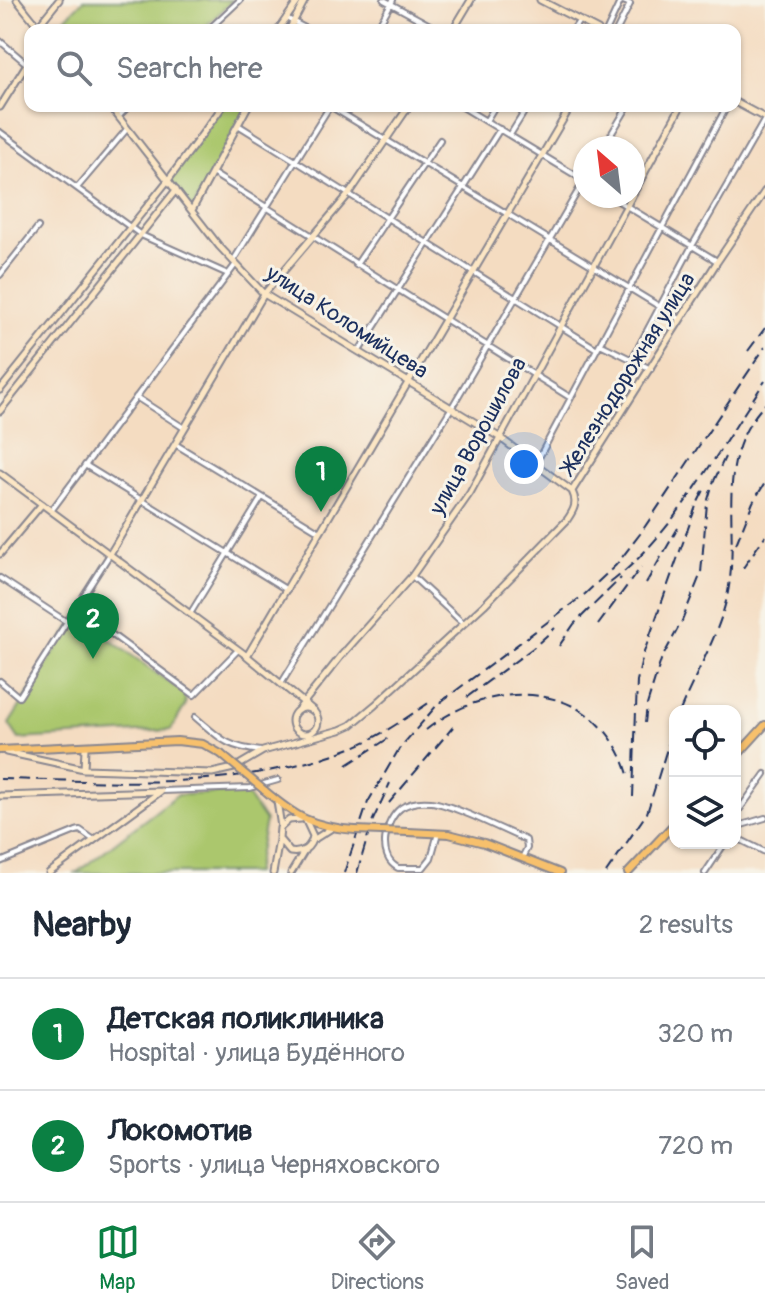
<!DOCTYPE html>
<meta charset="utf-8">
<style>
:root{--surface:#fff;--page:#f2f2f3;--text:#1f2937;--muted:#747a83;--line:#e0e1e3;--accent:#0b8043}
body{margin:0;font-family:Pangolin,sans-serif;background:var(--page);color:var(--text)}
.controls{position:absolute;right:24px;bottom:24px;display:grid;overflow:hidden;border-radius:16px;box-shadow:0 2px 6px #0004}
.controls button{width:72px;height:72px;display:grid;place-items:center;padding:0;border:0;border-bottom:2px solid var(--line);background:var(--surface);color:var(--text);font:40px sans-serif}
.compass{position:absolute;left:573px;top:136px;width:72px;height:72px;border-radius:50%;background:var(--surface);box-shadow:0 2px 6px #0004;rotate:332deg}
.you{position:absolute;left:524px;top:464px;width:28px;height:28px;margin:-20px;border:6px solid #fff;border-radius:50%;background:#1a73e8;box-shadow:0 0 0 12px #1a73e833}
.badge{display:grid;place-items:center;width:52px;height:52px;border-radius:50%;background:var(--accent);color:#fff;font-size:26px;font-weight:700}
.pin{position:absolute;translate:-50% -66px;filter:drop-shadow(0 2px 4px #0008)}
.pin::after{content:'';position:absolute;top:42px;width:28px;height:24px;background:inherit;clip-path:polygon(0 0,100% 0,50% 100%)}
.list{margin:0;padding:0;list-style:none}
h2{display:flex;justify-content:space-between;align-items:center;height:104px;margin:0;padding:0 32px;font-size:34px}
h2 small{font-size:26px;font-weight:400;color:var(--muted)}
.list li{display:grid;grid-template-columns:52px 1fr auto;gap:24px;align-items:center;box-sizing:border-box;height:112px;padding:0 32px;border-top:2px solid var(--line)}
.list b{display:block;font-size:30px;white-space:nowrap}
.list p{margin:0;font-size:26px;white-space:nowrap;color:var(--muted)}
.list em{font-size:26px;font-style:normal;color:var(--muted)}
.icon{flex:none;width:44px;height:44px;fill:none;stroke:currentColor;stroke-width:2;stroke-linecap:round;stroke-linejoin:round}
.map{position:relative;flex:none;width:765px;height:873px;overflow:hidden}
.search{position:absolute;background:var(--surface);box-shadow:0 2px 6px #0004;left:24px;right:24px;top:24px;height:88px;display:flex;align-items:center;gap:20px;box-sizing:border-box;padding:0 28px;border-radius:16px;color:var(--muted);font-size:30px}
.sheet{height:328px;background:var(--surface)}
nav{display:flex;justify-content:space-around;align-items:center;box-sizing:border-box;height:112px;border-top:2px solid var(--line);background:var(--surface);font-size:22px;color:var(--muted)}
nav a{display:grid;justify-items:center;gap:4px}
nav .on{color:var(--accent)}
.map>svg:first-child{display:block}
.green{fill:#abc76d;stroke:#637b66;stroke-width:2}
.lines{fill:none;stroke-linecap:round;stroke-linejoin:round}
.street-casing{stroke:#888690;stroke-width:8}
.secondary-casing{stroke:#888690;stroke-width:9}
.primary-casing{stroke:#888690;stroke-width:10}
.street{stroke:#fff;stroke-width:4}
.secondary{stroke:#fce6c4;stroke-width:5}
.primary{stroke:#f7c06c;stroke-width:6}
.rail{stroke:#1b2f5e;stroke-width:2;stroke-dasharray:12 6;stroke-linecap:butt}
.primary-bridge-casing{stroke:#888690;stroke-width:10;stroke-linecap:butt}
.primary-bridge{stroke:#f7c06c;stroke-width:6}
.labels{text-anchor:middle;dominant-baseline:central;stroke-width:6;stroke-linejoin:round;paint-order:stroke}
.street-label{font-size:22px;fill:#1b2f5e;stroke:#f7f3e8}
</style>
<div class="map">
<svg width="765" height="873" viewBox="0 0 765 873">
<rect width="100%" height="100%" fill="#f7f3e8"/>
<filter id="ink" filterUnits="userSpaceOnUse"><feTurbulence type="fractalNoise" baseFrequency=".0125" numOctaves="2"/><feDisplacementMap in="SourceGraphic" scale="16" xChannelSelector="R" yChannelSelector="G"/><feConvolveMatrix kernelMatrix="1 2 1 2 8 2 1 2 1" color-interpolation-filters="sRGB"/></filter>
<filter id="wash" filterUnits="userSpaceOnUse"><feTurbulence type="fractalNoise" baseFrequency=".006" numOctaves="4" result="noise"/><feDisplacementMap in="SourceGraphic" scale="32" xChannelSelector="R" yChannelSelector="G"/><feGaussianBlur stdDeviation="1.8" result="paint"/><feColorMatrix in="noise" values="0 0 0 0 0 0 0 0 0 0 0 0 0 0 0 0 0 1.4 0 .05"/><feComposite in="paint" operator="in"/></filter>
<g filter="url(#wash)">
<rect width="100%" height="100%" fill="#f4dcc1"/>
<path class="green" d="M83 0H233L202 30H60L57 27Z
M222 106H248L192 210 169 179Z
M84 621 184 693 186 704 171 730 19 739 9 724 72 624Z
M245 792 265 821 255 873H76L177 795Z"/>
</g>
<g filter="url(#ink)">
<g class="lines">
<defs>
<path id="street" d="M384 0 439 30
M286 18 309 30
M208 30 240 0
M376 30 393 0
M573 30 579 21
M607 30 621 0 630 4 617 30
M0 41 27 64
M330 106 680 319
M461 106 585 181
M119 116 129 106
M486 121 495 106
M238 125 597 349
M0 132 141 235 228 274
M510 135 528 106
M603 148 628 106
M212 173 571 398
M77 188 127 129
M610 196 717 261
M233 261 330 106
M356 265 440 140
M0 275 38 227
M600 344 651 369
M359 351 500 129
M632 359 692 246 765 119
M136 397 184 428
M175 444 320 532
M85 465 287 590
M535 465 727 106
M51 511 236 264
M412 576 463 623
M0 578 67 622
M76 608 194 695 238 650
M190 614 262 497
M0 681 19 697 110 554
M281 684 452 407 585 179
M195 717C221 739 226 747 261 751
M161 791 250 788 278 780
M735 816 765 774
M735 827 765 818
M438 833 431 858 423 868H398C377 857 384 821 401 808 410 802 421 801 431 802 452 804 504 831 526 840L527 848 522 858
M735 837 765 852
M0 862 76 831 80 830 94 840
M705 873 725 843"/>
<path id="secondary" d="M17 0 41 30
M540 0 598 30
M38 26 59 0
M278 30 299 0
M289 30 305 0
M453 30 471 0
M735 102 765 118
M110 106 219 246 264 294 499 437 572 491
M0 107 30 59
M633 194 681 106
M192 210 248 106
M0 390 169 179 223 106
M0 411 176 190
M0 473 247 656 314 711
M0 554 42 504
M110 554 264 294 349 194 409 106
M247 656 571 106
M292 721a13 13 0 1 1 26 0a13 13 0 1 1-26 0Z
M297 711 341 656 412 576 470 493 632 196
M6 752 84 769 212 773 234 768 263 751 340 730 351 725 375 705 484 605 567 520C574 510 578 503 572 491L717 262 765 191
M84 769 85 748
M0 796 161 791
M277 801 281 827
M301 819 289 820 280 828 279 839 290 852C302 854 311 848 313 836L306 821
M313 840 332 828
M49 873 161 791
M273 873 279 840
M291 873 305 850"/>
<path id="primary" d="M0 750 177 741 203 744 221 754
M735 758 765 725
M264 790C296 817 312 827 355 830
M408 832 449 834 484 843 560 873
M628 873 675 823"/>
</defs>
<use href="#street" class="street-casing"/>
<use href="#secondary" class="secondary-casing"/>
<use href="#primary" class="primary-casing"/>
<use href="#street" class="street"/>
<use href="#secondary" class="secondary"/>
<use href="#primary" class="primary"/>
<path class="rail" d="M748 351 765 328
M736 544 753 502 765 483
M743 568 765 536
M610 583C672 537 721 446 765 381
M646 583 678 528
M598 625 641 567
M559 646 574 624 621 578
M467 697 533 648 555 628
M680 711C695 674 718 637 727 597 742 528 711 462 765 404
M645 723 647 705 661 660 682 621 701 573 707 503 713 483 725 457
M426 730C495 674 603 681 629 778
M347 765 392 736
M0 779C122 781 234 792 351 748 378 738 406 718 430 702
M633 797 637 681 643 655 696 506 706 486
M389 803 453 727
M344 873 368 802 399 749 438 704 585 594 616 565 640 534 765 347
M357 873 372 822 390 783
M606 873 647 813 675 723"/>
<defs>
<path id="primary-bridge" d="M221 754 264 790
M355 830 408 832"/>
</defs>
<use href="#primary-bridge" class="primary-bridge-casing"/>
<use href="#primary-bridge" class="primary-bridge"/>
</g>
</g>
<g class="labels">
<g class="street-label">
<text transform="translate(347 322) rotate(33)">улица Коломийцева</text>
<text transform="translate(628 373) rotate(-58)">Железнодорожная улица</text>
<text transform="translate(478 436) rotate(-61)">улица Ворошилова</text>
</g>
</g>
</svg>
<div class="controls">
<button><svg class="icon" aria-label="locate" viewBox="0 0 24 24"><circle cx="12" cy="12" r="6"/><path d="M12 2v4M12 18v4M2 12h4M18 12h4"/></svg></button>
<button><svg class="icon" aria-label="layers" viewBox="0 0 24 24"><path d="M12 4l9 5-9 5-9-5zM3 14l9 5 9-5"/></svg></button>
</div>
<svg class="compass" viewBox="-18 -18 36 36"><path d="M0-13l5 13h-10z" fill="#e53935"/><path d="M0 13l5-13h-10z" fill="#747a83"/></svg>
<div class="you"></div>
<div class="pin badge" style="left:321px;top:512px">1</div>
<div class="pin badge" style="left:93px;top:659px">2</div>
<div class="search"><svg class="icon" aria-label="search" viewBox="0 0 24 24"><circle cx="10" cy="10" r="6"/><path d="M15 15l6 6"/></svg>Search here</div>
</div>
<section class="sheet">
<h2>Nearby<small>2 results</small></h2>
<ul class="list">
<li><span class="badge">1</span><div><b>Детская поликлиника</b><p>Hospital · улица Будённого</p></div><em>320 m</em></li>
<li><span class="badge">2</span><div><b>Локомотив</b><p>Sports · улица Черняховского</p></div><em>720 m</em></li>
</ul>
</section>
<nav>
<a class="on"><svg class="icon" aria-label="map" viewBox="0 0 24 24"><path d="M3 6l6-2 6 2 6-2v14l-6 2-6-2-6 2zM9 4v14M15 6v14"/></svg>Map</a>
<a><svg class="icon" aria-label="directions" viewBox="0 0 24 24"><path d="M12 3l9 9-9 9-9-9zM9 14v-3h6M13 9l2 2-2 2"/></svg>Directions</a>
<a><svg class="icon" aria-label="saved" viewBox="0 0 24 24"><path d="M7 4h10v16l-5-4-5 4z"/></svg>Saved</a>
</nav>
